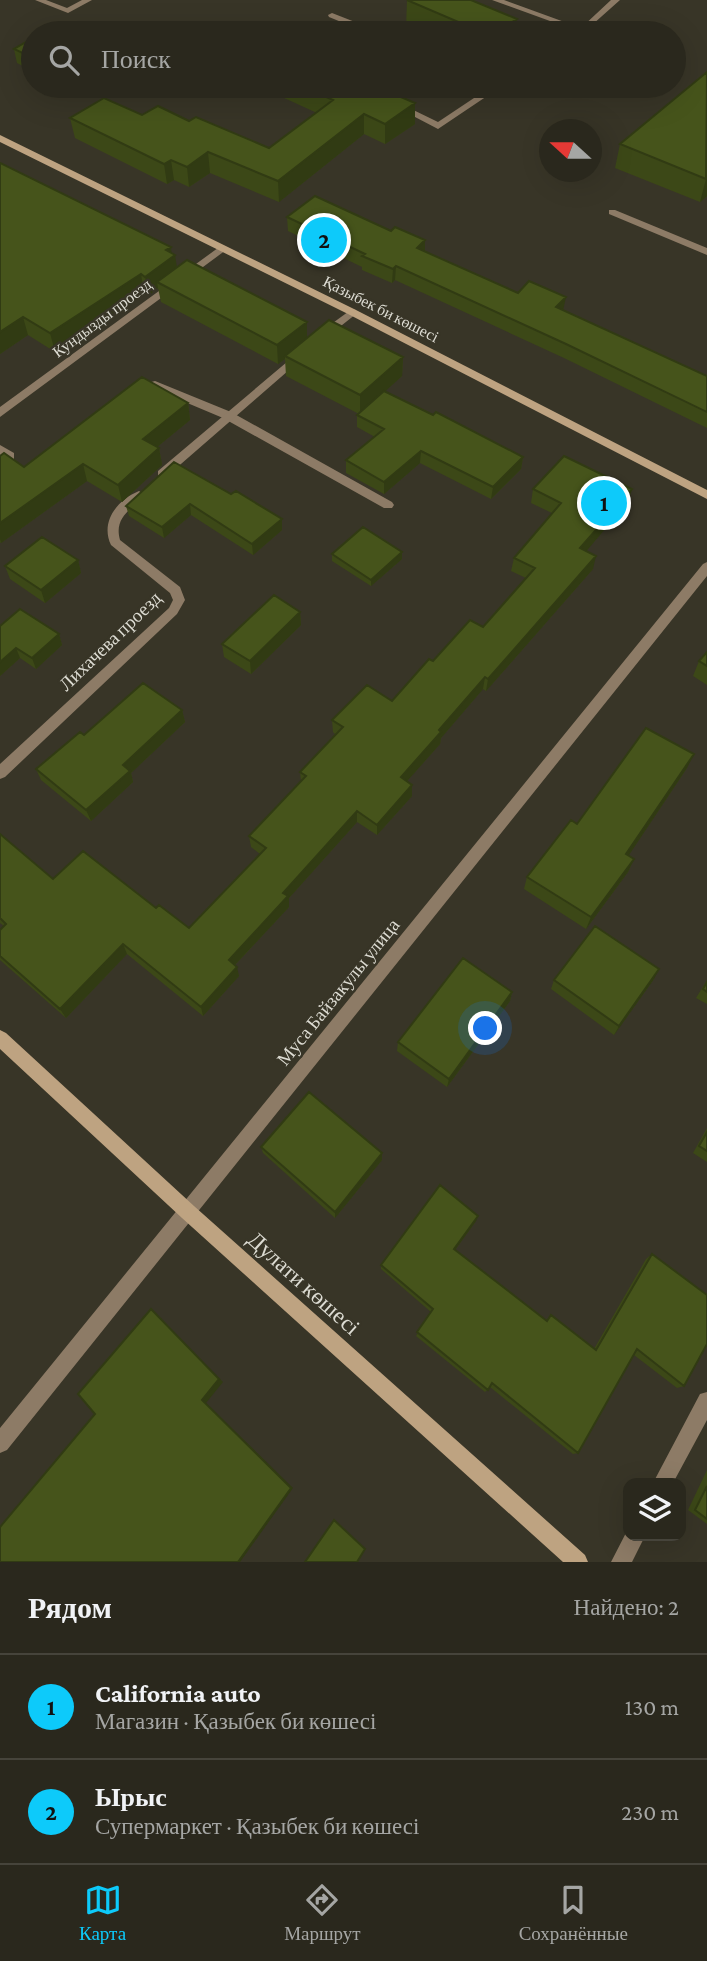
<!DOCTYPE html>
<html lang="ru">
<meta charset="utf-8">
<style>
:root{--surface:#2a281d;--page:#36342a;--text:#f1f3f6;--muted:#a5a6a4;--line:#46443b;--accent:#0dcafa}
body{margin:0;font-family:"Crimson Pro",serif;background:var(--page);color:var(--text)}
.controls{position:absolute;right:21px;bottom:21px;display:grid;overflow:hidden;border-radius:14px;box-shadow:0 7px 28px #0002}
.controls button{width:63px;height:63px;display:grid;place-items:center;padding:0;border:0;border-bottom:2px solid var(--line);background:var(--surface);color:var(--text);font:35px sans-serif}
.compass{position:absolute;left:539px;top:119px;width:63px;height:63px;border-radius:50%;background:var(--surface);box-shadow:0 7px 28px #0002;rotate:291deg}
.you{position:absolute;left:486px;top:1029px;width:24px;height:24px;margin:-18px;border:5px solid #fff;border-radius:50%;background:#1a73e8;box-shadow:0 0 0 10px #1a73e833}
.badge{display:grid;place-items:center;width:46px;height:46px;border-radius:50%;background:var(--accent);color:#111;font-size:23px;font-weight:700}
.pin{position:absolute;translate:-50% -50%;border:4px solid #fff;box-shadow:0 2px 7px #0006}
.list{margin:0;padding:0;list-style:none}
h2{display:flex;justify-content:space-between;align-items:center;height:91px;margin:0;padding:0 28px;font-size:30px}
h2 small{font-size:23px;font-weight:400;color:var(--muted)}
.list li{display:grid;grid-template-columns:46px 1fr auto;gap:21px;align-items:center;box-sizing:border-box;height:105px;padding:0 28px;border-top:2px solid var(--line)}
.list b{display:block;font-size:26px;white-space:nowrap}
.list p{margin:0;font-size:23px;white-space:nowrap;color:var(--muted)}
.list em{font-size:23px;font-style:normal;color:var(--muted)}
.icon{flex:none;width:38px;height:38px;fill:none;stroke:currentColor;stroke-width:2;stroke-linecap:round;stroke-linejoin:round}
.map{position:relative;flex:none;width:707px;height:1562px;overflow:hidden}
.search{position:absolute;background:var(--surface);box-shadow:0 7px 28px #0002;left:21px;right:21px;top:21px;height:77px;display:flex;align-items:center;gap:18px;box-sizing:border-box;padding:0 24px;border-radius:38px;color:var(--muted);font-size:26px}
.sheet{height:301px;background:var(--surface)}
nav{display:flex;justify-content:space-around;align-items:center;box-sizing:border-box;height:98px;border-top:2px solid var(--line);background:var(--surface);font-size:19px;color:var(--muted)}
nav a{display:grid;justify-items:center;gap:4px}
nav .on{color:var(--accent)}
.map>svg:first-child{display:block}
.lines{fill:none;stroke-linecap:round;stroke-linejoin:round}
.lane{fill:#8d7b66;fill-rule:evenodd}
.street{fill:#8d7b66;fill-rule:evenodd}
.secondary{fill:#bea381;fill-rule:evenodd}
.wall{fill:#3c4817}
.shaded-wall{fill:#313b13}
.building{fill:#46541b;stroke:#313b13;stroke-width:2}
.labels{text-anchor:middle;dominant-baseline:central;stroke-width:5;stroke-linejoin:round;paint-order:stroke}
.far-street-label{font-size:16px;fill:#dcdbd2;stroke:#383527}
.street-label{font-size:19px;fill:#dcdbd2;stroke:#383527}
.near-street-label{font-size:23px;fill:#dcdbd2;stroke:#383527}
</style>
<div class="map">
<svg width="707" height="1562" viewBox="0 0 707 1562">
<rect width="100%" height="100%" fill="#383527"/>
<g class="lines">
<path class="lane" d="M35 0H46L67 8 82 0H92L68 13Z
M492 0H504L581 28 611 0H620L583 33Z
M332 13 378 31 379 33H368L329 17 328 15Z
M492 86H502L438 129 394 106 401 104 438 122Z
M609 210H615L707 248V255L609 214Z
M155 381 231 412 392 502 394 505 392 508H384L223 418 154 389 144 392 138 388 140 385Z"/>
<path class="street" d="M222 245 227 248 226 250 0 417V407Z
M352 309 356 310V314L327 337H319V333Z
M300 351 304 353V357L166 477H158V471Z
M0 445 14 453V459H6L0 455Z
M139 491 145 495 143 498C129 510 114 519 120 540L180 587 185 600 177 614 5 777 0 779V764L169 608 173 600 170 593 111 545C100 522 117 500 139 491Z
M707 562V576L7 1450 0 1453V1428L703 564Z
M707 1392V1420L673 1483H653L700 1394Z
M628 1529V1536H645L632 1562H611Z"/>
<path class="secondary" d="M0 135 356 310 707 490V499L348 314 0 142Z
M0 1030 6 1033 194 1206 585 1555 588 1562H563L182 1218 0 1049Z"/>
</g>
<path class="wall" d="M407 0 515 33H416L406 29Z
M33 38V71L17 63 14 49Z
M707 72V196L700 202 615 168 620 144Z
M258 86H375L415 103V124L385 144 364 134 279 202 210 173 189 187 174 180 167 184 75 138 70 118 142 115 189 121 269 148 317 113Z
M0 163 171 253 177 268 307 338 403 357 402 376 385 391 433 415 523 457 521 469 491 499 420 463 384 494 346 473V460L375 437 357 427V415L359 414 286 376 285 359 278 364 161 302 158 288 149 295 144 293 55 352 28 335 0 354Z
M287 217 391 231 425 240V251L518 293 564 310 707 376V428L564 358 395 280 392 283 362 270V267L288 231Z
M188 403 190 420 157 447 159 448 162 465 122 502 87 481 1 543 0 542V456L24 467Z
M174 462 282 530 253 555 191 515 164 538 129 516 126 506Z
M533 489 628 502 586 551 593 569 486 691 483 689 441 738 440 744 407 781 412 785V796L377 835 357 822 289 898V907L235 965 239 976 203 1016 127 954 66 1018 0 960V930L4 926 0 923V834L53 879 156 908 189 928 260 854 251 847 249 836 301 781 300 772 336 735 333 732 332 720 392 701 433 661 483 627 526 578 511 571 514 558 552 513 531 503Z
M402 552V559L371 586 332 561V554Z
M78 560 81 573 45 603 10 579 5 566Z
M300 612 301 625 251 674 224 657 222 644Z
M0 626 59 634 62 645 36 669 20 658 0 676Z
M707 652V685L693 676 699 661Z
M182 710 185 722 131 773 133 782 91 821 41 780 36 769 84 735Z
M687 768 628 856 634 859 628 872 586 929 524 889 527 877 577 824Z
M654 979 614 1035 551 989 554 980Z
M707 980V1004L696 998Z
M512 992 510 1001 447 1087 397 1051 398 1042Z
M707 1128V1162L693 1153Z
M261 1147 382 1153V1160L335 1218 263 1153Z
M476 1221 455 1250 546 1320 551 1315 594 1349 646 1259 652 1254 684 1386 677 1388 634 1355 578 1453 573 1454 490 1387 485 1392 416 1336 431 1312 381 1269V1265Z
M707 1470V1524L688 1510Z"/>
<path class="shaded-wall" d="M517 19 515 33H494Z
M415 103V124L385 144V124Z
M364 114V134L279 202 278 181Z
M208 152 210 173 189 187 187 167Z
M171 160 174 180 167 184 164 164Z
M707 178V196L700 202 706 179Z
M425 240V254L417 248Z
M171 247 172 258 175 255 178 274 157 282 158 288 149 295 145 277 166 250Z
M396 266 395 280 392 283 393 269Z
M141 274 144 293 55 352 50 333Z
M566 297 563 311 556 307Z
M23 317 28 335 0 354V332Z
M307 322V341L285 356V359L278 364 277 345Z
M403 357 402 376 360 414V395Z
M188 403 190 420 146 456 143 439Z
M159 448 162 465 122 502 118 485Z
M421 451 420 463 384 494V482Z
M523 457 521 469 491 499 493 487Z
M83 464 87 481 1 543 0 539V523Z
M632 489 628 502 577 562 580 548Z
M190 504 191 515 164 538 162 527Z
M282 519V530L253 555 252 544Z
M402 552V559L371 586V580Z
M596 556 593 569 486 691 488 679Z
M78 560 81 573 45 603 41 590Z
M300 612 301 625 251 674 250 661Z
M59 634 62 645 36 669 32 658Z
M16 648 20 658 0 676V662Z
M485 677 483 689 441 738 440 744 400 789 401 777 439 730Z
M182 710 185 722 131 773 133 782 91 821 86 810 123 765Z
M694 754 687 768 621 867 626 854Z
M412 785V796L377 835V825Z
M357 811V822L289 898V907L231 969 229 960 283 893Z
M634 859 628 872 586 929 591 917Z
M123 944 127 954 66 1018 60 1009Z
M237 967 239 976 203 1016 201 1007Z
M659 969 654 979 614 1035 619 1026Z
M512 992 510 1001 447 1087 449 1079Z
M382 1153V1160L335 1218V1212Z
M478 1216 476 1221 452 1254 454 1249Z
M151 1309 223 1382 206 1403 293 1488 240 1562H238L202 1400Z"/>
<path class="building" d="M407 0H471L517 19 494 33H484Z
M58 24 79 33H42Z
M33 38V58L14 49Z
M707 72 706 179 620 144Z
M302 86H375L415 103 385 124 364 114 278 181 208 152 187 167 171 160 164 164 70 118 104 98 142 115 158 106 189 121 196 117 269 148 333 100Z
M0 163 171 247 166 250 175 255 145 277 141 274 50 333 23 317 0 332Z
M315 196 391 231 395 227 425 240 417 248 518 293 529 281 566 297 556 307 707 376V412L566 344 396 266 393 269 362 256 365 254 287 217Z
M187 260 307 322 277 345 157 282Z
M329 320 403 357 360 395 285 356Z
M142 377 188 403 143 439 159 448 118 485 83 464 0 523V456L4 453 24 467Z
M384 391 433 415 436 412 523 457 493 487 421 451 384 482 346 460 384 429 357 415Z
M564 456 632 489 580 548 596 556 488 679 485 677 439 730 441 732 401 777 412 785 377 825 357 811 283 893 288 896 229 960 237 967 201 1007 123 944 60 1009 0 956V930L6 924 0 918V834L53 879 83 851 156 908 159 905 189 928 266 848 249 836 306 776 300 772 343 727 332 720 367 685 392 701 429 659 433 661 470 620 483 627 535 568 514 558 561 503 533 489Z
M174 462 231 494 236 491 282 519 252 544 190 504 162 527 126 506Z
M363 527 402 552 371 580 332 554Z
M42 537 78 560 41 590 5 566Z
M274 595 300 612 250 661 222 644Z
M20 609 59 634 32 658 16 648 0 662V626Z
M707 652V666L699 661Z
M143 683 182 710 123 765 130 771 86 810 36 769 80 732 84 735Z
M646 728 694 754 626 854 634 859 591 917 527 877 571 820 577 824Z
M595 926 659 969 619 1026 554 980Z
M463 958 512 992 449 1079 398 1042Z
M707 982V992L703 989Z
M309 1092 382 1153 335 1212 261 1147Z
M707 1132V1151L699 1146Z
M440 1185 478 1216 454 1249 547 1321 551 1315 596 1350 652 1254 707 1295V1344L684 1386 637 1349 578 1453 492 1383 488 1390 417 1332 433 1309 381 1265Z
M151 1309 219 1379 202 1400 291 1488 238 1562H0V1527L95 1414 78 1394Z
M707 1486V1519L695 1510Z
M334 1520 365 1549 357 1562H305Z"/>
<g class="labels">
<g class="far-street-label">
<text transform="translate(381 309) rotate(27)">Қазыбек би көшесі</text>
<text transform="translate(102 318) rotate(-37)">Кундызды проезд</text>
</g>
<g class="street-label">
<text transform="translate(110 641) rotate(-44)">Лихачева проезд</text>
<text transform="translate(338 992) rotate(-51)">Муса Байзакулы улица</text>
</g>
<g class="near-street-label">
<text transform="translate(304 1283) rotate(42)">Дулати көшесі</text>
</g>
</g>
</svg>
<div class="controls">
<button><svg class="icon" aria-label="layers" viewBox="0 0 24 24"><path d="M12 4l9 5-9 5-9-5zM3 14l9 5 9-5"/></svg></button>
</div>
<svg class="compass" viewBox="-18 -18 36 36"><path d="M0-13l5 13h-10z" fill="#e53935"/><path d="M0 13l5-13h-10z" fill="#a5a6a4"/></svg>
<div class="you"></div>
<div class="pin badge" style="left:604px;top:503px">1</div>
<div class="pin badge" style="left:324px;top:240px">2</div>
<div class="search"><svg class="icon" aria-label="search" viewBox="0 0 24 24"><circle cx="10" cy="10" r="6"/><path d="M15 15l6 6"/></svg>Поиск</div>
</div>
<section class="sheet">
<h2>Рядом<small>Найдено: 2</small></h2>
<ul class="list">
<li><span class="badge">1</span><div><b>California auto</b><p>Магазин · Қазыбек би көшесі</p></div><em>130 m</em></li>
<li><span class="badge">2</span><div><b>Ырыс</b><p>Супермаркет · Қазыбек би көшесі</p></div><em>230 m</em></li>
</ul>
</section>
<nav>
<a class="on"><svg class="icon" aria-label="map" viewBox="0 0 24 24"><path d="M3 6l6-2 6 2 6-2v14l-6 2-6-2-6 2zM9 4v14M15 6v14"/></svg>Карта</a>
<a><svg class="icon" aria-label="directions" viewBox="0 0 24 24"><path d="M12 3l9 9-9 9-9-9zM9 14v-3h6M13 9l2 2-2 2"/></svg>Маршрут</a>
<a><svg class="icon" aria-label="saved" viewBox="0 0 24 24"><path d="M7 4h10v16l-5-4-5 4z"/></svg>Сохранённые</a>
</nav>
